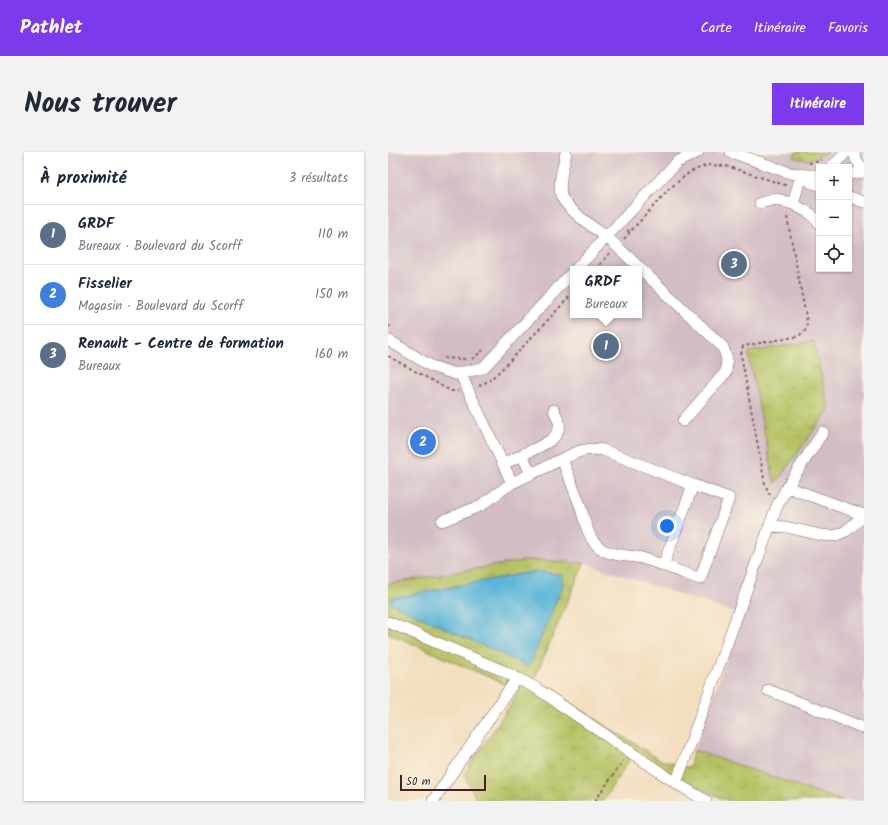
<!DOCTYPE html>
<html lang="fr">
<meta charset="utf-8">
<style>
:root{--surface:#fff;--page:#f2f2f3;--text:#1f2937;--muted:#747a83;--line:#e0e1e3;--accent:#7c3aed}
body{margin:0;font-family:Kalam,sans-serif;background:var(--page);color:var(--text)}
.controls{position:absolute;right:12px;top:12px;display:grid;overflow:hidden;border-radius:0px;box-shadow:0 1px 3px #0004}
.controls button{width:36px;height:36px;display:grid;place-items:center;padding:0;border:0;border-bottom:1px solid var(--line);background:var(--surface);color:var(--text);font:20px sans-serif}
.scale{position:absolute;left:12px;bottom:10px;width:86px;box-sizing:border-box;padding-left:4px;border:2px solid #4a1f2b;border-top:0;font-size:11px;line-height:14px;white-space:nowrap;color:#4a1f2b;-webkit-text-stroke:3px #fcf5e5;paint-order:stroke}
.you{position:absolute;left:279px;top:374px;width:14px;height:14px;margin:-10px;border:3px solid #fff;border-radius:50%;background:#1a73e8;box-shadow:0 0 0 6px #1a73e833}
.badge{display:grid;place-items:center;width:26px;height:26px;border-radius:50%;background:var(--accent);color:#fff;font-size:13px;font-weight:700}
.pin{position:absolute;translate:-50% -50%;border:2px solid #fff;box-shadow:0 1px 4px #0006}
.popup{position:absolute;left:182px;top:114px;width:72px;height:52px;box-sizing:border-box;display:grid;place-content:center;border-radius:0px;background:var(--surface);filter:drop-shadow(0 1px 3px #0005);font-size:13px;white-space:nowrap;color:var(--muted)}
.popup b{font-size:15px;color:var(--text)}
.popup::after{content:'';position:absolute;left:50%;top:100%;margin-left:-8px;border:8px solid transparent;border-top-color:var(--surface)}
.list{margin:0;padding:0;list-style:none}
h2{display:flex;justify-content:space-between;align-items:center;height:52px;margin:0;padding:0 16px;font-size:17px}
h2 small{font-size:13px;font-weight:400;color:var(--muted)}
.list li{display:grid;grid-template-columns:26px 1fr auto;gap:12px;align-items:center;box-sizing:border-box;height:60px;padding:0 16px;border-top:1px solid var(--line)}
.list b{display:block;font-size:15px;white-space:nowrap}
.list p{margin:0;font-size:13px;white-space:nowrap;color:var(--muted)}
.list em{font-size:13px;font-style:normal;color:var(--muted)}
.icon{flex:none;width:22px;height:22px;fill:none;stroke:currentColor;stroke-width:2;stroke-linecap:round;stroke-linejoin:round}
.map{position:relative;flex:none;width:476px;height:649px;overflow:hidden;border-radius:0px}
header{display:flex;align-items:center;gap:24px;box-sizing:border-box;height:56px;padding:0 20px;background:var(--accent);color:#fff}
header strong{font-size:19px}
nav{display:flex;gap:22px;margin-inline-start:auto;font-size:14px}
.intro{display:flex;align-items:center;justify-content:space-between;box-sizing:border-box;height:96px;padding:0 24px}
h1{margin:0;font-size:28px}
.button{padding:10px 18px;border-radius:0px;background:var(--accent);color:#fff;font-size:14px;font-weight:700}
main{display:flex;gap:24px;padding:0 24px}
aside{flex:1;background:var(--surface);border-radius:0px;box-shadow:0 1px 3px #0004}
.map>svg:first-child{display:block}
.industrial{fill:#d2bdc5;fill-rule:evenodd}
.grass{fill:url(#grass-tufts);stroke:#807048}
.water{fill:#5bb5d8;stroke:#526a82}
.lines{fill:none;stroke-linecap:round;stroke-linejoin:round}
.minor-casing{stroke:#85625f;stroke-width:12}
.path{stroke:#85625f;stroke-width:2;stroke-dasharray:3 3;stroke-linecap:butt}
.minor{stroke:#fff;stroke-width:11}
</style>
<header>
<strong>Pathlet</strong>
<nav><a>Carte</a><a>Itinéraire</a><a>Favoris</a></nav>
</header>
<div class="intro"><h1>Nous trouver</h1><a class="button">Itinéraire</a></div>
<main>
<aside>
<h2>À proximité<small>3 résultats</small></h2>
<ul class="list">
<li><span class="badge" style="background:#5c6f8a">1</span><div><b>GRDF</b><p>Bureaux · Boulevard du Scorff</p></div><em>110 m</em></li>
<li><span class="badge" style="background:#3f7fe0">2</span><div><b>Fisselier</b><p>Magasin · Boulevard du Scorff</p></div><em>150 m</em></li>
<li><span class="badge" style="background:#5c6f8a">3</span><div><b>Renault - Centre de formation</b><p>Bureaux</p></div><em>160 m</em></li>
</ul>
</aside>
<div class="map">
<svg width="476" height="649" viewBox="0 0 476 649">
<defs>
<pattern id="grass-tufts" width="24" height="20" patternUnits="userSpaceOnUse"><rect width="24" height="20" fill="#b5c264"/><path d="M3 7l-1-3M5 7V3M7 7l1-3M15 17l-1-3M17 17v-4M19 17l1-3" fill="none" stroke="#9da657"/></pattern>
</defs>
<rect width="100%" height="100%" fill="#fcf5e5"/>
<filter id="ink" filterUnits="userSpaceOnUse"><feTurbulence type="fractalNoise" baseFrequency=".025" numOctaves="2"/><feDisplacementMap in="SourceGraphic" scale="8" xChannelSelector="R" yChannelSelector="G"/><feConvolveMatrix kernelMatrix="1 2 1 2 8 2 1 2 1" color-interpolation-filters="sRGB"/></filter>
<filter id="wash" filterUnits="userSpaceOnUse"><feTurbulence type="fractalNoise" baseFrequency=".012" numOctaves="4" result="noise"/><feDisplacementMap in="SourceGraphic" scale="16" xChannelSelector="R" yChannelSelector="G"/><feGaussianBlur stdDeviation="0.9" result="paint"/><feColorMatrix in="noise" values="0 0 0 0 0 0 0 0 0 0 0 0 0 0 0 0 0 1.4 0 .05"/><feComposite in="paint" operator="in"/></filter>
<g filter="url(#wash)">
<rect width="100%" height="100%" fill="#f2dfc0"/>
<path class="industrial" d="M0 0H476V649H454L306 598 354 463 196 411 139 408 0 432ZM431 15H461V117H431ZM185 117H251V163H185Z"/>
<path class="grass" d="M408 0H440L420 8 406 6Z
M425 189 441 257 387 332 361 207V200Z
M139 408 196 411 146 528 272 608 301 616 306 598 454 649H340L243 605 215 649H89L76 622 131 540 112 530 0 481V432Z"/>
<path class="water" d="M148 419 174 423 175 433 141 515 2 451 4 446Z"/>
</g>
<g filter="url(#ink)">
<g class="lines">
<defs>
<path id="minor" d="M178 0C176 13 170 29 173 43 176 55 208 78 219 85L335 195 339 207 338 220 295 269
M343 0 402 21 419 23H431
M466 0C467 7 470 12 476 17
M443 15 450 9 458 0
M461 22 476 20
M461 45 476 50
M372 51 389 47 405 52 413 23 424 31 431 33
M405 52 423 62 431 71
M188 117 289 10 310 0
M0 188 43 214 67 222 95 216 185 120
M72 221 124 331 143 322 134 303 115 312
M134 303C147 296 175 288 171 270 170 266 167 262 166 258
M174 307C189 300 198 295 215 298L305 333
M143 322 174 307C180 322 186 338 192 353 196 365 198 380 206 390 219 406 236 402 254 406 273 412 293 420 312 427L341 346 305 333 275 414
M399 335 476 363
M54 369 92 354 124 331
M382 374 398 375 433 383 446 384 458 379 476 364
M0 470 113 518 148 536 288 631 318 649
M380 538 476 576
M288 631 389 354 399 335 435 280
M45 649 129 526"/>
</defs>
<use href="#minor" class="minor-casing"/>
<path class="path" d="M421 11 427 10 434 8
M239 78 242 80 282 36 302 20 319 13 338 14 400 34
M236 87 242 80
M208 117 222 101
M0 173 4 177
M0 204 63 239H70
M56 206 78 207
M84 207 95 198
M101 226 102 228 117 214 185 141
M91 234 102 228
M382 343 377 332 353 203 355 194 407 185C415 182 419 179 419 170L399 65 400 62
M207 649 235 609"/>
<use href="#minor" class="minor"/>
</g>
</g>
</svg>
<div class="controls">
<button>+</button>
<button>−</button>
<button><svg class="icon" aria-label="locate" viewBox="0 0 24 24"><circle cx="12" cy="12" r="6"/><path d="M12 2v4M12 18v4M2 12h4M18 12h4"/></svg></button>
</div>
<div class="scale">50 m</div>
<div class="you"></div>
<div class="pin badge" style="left:218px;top:194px;background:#5c6f8a">1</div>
<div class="popup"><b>GRDF</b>Bureaux</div>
<div class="pin badge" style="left:35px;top:290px;background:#3f7fe0">2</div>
<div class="pin badge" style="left:346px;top:112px;background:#5c6f8a">3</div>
</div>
</main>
